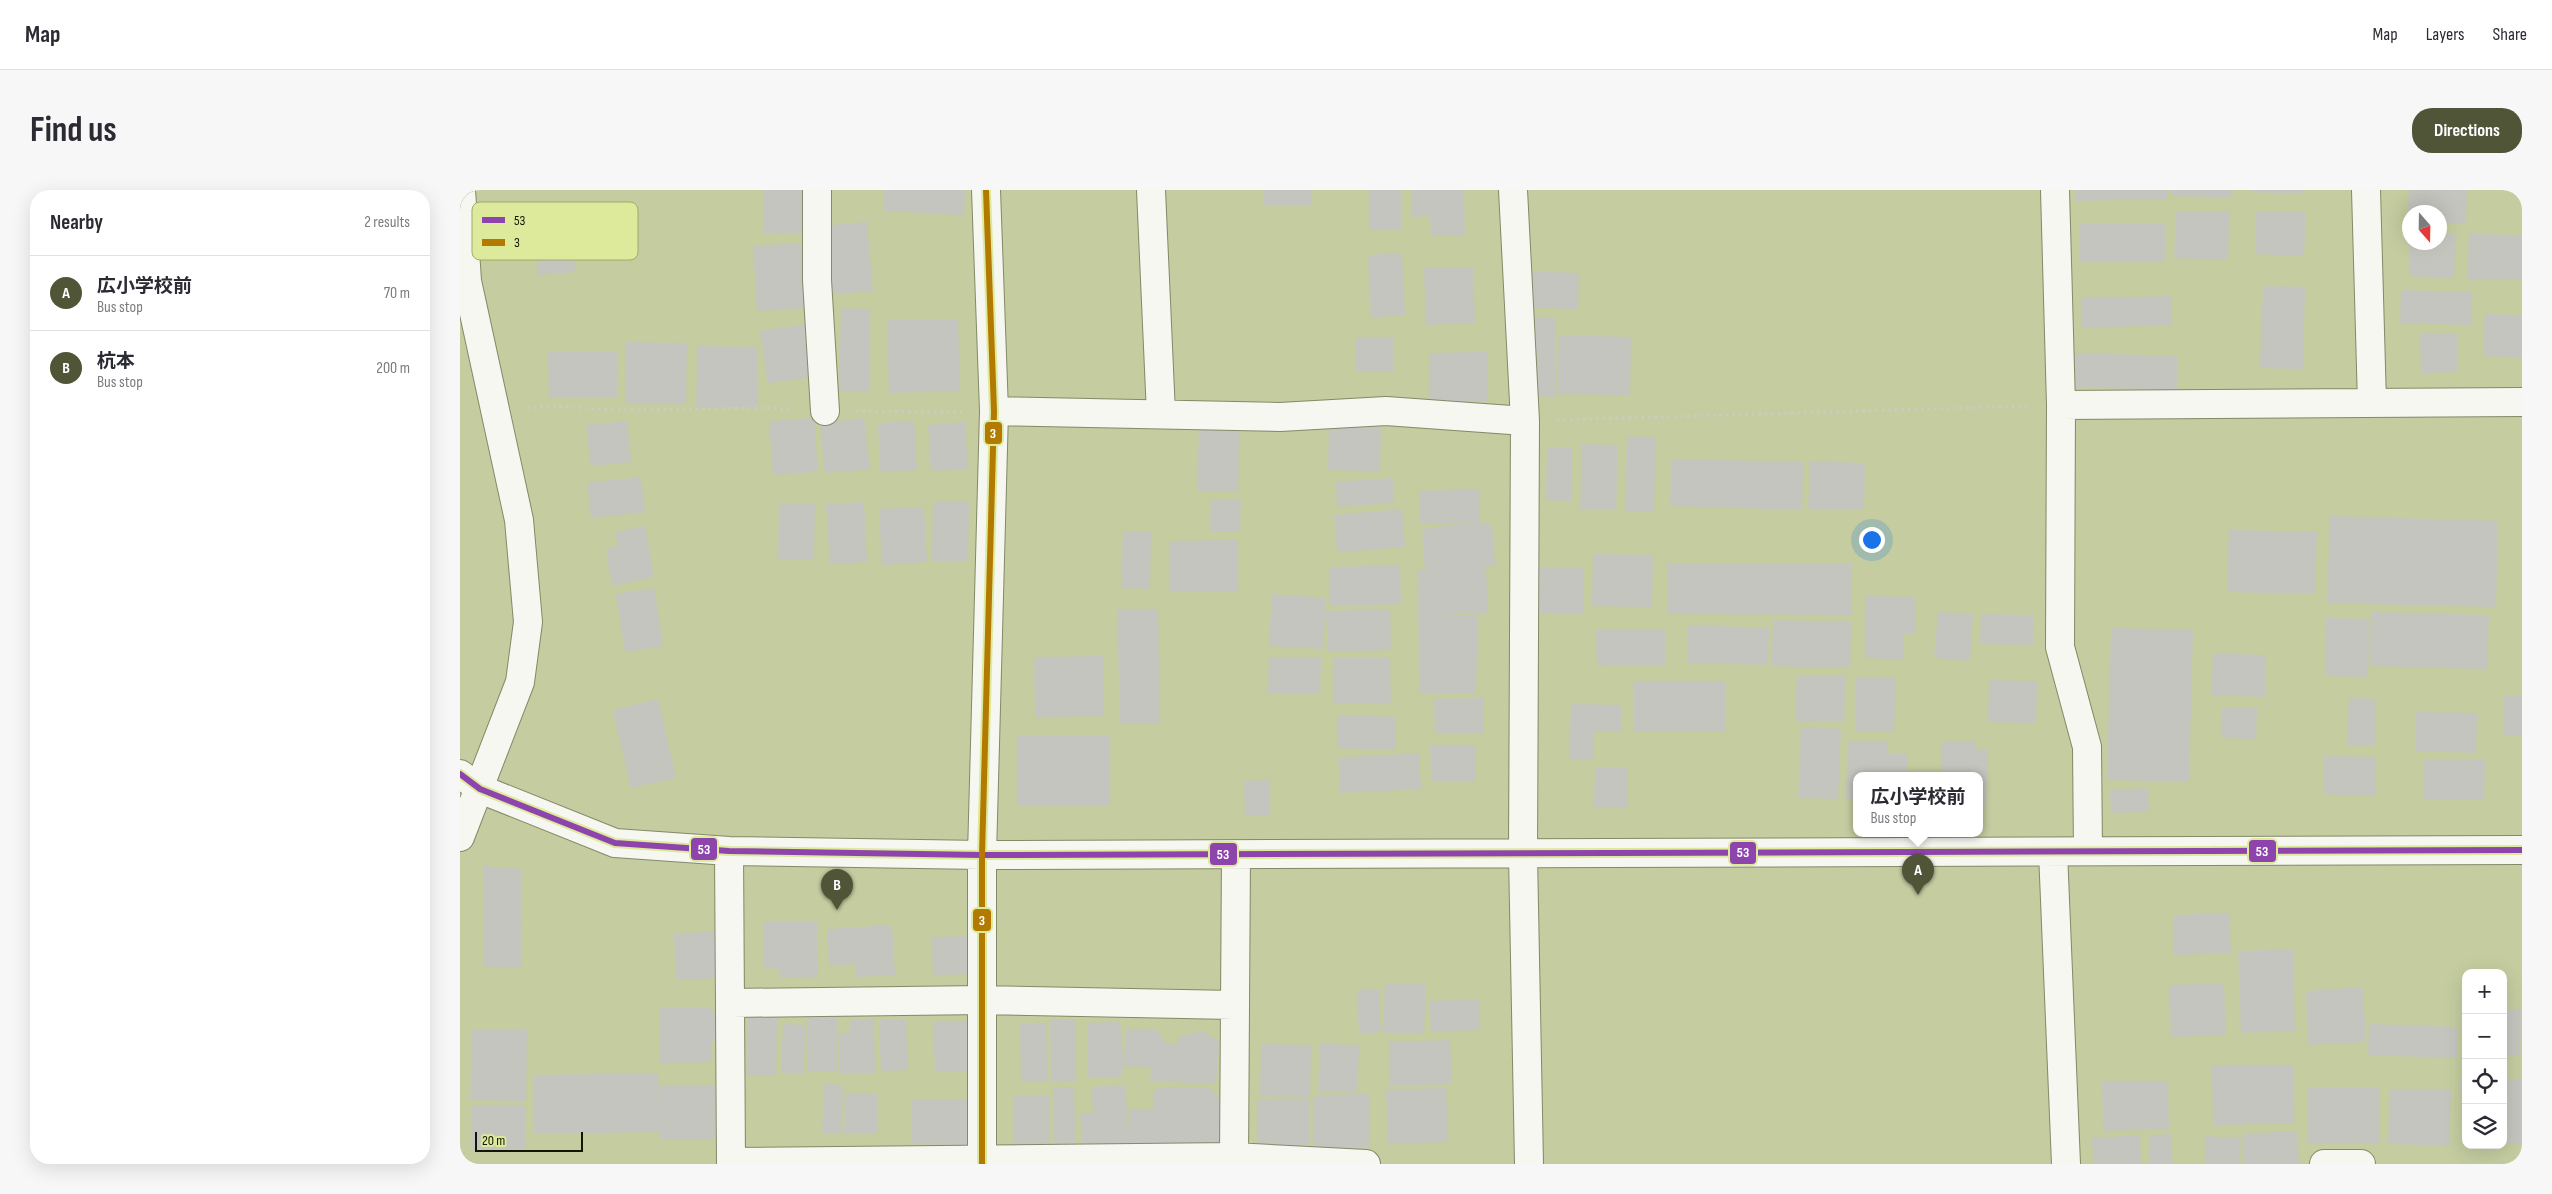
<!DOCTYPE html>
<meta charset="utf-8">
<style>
:root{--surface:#fff;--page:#f7f7f7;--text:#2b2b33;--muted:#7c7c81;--line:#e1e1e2;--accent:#505538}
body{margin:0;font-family:"Sofia Sans Condensed","Noto Sans JP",sans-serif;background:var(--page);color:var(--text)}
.controls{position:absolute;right:15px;bottom:15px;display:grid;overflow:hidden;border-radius:10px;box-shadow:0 5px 20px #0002}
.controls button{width:45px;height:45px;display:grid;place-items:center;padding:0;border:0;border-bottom:1px solid var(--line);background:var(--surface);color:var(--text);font:25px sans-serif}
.compass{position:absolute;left:1942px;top:15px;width:45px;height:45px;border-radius:50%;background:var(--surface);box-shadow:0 5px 20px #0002;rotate:160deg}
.scale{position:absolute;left:15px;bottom:12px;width:108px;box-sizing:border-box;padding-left:5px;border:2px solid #121500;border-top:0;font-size:14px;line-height:18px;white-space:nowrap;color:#121500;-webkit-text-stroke:4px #ddea9c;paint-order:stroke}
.you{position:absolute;left:1411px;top:349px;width:18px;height:18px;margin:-12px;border:4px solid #fff;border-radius:50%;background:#1a73e8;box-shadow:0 0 0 8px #1a73e833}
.badge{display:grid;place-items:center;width:32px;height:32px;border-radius:50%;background:var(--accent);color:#fff;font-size:16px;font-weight:700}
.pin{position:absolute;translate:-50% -41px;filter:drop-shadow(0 1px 2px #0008)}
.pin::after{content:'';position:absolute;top:26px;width:18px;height:15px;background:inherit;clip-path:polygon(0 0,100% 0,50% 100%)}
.popup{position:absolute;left:1393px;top:582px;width:130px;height:65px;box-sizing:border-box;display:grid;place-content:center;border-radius:10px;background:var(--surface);filter:drop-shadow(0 1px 4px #0005);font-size:16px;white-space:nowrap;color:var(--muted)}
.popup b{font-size:19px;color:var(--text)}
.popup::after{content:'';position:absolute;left:50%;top:100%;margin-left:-10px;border:10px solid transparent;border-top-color:var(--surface)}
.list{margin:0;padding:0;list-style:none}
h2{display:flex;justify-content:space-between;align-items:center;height:65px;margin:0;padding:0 20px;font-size:21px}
h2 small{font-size:16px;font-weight:400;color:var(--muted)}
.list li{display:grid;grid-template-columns:32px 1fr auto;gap:15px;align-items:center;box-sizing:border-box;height:75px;padding:0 20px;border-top:1px solid var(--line)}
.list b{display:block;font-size:19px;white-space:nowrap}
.list p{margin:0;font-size:16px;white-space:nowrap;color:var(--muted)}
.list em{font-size:16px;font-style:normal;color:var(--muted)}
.icon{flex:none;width:28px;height:28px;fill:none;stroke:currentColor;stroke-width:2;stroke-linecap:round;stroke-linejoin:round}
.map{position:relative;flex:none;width:2062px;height:974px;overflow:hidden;border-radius:20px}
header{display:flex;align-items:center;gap:30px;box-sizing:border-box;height:70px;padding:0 25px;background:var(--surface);border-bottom:1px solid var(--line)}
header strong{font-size:24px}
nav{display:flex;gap:28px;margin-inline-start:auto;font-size:18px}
.intro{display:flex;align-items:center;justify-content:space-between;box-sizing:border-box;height:120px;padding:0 30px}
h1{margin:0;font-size:35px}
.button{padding:12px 22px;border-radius:20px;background:var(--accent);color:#fff;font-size:18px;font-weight:700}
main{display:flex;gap:30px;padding:0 30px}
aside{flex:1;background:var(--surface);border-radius:20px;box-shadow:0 5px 20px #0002}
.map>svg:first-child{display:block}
.building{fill:#c5c5bf}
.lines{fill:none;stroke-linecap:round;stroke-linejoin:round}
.minor-casing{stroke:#848967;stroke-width:30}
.path{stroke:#caccbf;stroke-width:3;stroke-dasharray:2.5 4;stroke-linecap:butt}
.minor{stroke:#f6f7f1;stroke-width:28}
.bus-1-casing{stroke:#ddea9c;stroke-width:10}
.bus-2-casing{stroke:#ddea9c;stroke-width:10}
.bus-1{stroke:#8e44ad;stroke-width:6}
.bus-2{stroke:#b27a00;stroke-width:6}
.key{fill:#ddea9c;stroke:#a0aa6d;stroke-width:1}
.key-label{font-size:14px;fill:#121500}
.line-badge{stroke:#ddea9c;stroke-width:2}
.badge-label{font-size:14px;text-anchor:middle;font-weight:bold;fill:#fff}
</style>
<header>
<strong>Map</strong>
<nav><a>Map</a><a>Layers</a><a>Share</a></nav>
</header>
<div class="intro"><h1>Find us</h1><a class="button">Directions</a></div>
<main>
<aside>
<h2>Nearby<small>2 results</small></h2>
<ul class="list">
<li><span class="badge">A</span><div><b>広小学校前</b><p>Bus stop</p></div><em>70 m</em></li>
<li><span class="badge">B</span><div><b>杭本</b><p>Bus stop</p></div><em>200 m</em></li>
</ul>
</aside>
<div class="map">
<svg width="2062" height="974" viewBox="0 0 2062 974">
<rect width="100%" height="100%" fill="#c4cca0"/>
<path class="building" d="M304 0H351V43L304 44Z
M424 0H505L504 25 423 21Z
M803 0H851V15L803 16Z
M909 0H941V40H909Z
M951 0H1004L1005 45 971 46 970 26 952 27Z
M1616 0H1707V9L1616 11Z
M1711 0H1772L1771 8 1711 6Z
M1791 0H1843L1842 4 1791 2Z
M1949 0H2007L2006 34H1980V22H1948Z
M1716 21 1769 22 1768 70 1714 68Z
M1796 21 1846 22 1844 66 1795 64Z
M407 32 413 101 364 105 359 36Z
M1620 34H1705V72L1619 71Z
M113 39 115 82 78 85 76 42Z
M1980 43H1996L1994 88 1949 86 1950 52H1980Z
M2009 44 2062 45V90L2007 89Z
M346 53 350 118 297 121 293 56Z
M942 63 945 125 911 128 908 65Z
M1013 77 1015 133 966 135 964 78Z
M1064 81 1119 83 1118 119 1063 117Z
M1803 96 1845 97 1843 179 1800 178Z
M1941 100 2012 102V135L1940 133Z
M1711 106 1712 135 1621 138V108Z
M381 118 410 119 409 201H379Z
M2025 124 2062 125V167L2023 166Z
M1070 127H1096L1095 207 1069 206Z
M498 129 500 201 429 203 427 130Z
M348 134 356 187 308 193 300 141Z
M1960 143H1997V182L1961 183Z
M1099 145 1171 147 1170 205 1097 204Z
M896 147H933V181H896Z
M166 152 227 153 226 214 165 213Z
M238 156 298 157 297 218 236 217Z
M157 161 158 207 89 208 88 162Z
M1028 162V211L969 212V163Z
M1613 163 1717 166V200L1612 197Z
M869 227 921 228 920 281 868 280Z
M354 228 358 282 313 285 309 231Z
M404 228 410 279 365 283 360 233Z
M167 231 171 272 131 276 126 235Z
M454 231 457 280 420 282 418 233Z
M505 232 508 279 471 281 468 235Z
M739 236 779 237 778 302 737 301Z
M1167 246 1196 247 1194 322 1165 321Z
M1122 254 1158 255 1156 319H1120Z
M1087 257 1112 258 1111 311 1086 310Z
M1211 269 1343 272 1342 320 1210 316Z
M1350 271 1405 273 1404 320 1348 319Z
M181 287 185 322 131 328 127 293Z
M933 288 934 313 877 317 876 292Z
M1019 299 1020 332 1032 335 1035 376 1020 377 1026 378 1028 423 978 425H1018L1016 503H959L958 380 965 381 962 339 1018 332 960 334 959 301Z
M751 309H781L780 341H750Z
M473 311 509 312 508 371H472Z
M404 312 407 372 370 374 366 314Z
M319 313H355L354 370 318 369Z
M464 317 467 372 422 375 419 319Z
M942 319 945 357 877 362 874 325Z
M1870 326 2038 331 2036 417 1867 413Z
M185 336 194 387 152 396 146 359 158 356 155 342Z
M1769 340 1857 342 1855 404 1767 402Z
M663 341 691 342 690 399 661 398Z
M778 350V401H709V351Z
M1133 364 1193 365 1192 417 1132 416Z
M1207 373H1392L1391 425 1207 424Z
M940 375 941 414 870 416 869 377Z
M1078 377H1123L1124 423H1078Z
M194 398 203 456 165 462 156 404Z
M812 404 866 408 863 459 809 456Z
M1406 406 1456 407 1455 443H1443V470L1405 468Z
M698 419 700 534H660L657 420Z
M930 419 931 460 868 462 866 421Z
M1478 422 1513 424 1510 471 1474 468Z
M1911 422 2029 425 2027 479 1910 476Z
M1521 424 1574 425 1573 455 1520 454Z
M1866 428 1909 429 1908 487 1865 486Z
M1313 430 1391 432 1390 478 1312 476Z
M1228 435 1309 438 1308 475 1227 473Z
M1651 438 1733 440 1729 592 1647 590Z
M1136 439H1205V475L1137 476Z
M1753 463 1806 465 1805 507 1751 505Z
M644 466V526L575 527 574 467Z
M809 467 861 468 860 504 808 503Z
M873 468H930L931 514H873Z
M1337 485 1385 486 1384 532 1335 531Z
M1396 487 1436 488 1434 541H1395Z
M1529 490 1577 491 1576 533 1528 532Z
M1265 491V542H1174V492Z
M2044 506H2062V545H2044Z
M1023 508 1024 543 975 544 974 509Z
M1889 508 1916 509 1915 556H1887Z
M198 509 216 588 171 598 153 520Z
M1111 514 1162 515V542H1134V570L1109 569Z
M1762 518H1797L1796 549 1761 548Z
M1956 522 2017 523 2016 563 1955 561Z
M878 525 936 527 935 560 877 558Z
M1341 537 1381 539 1378 609 1338 608Z
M558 546H650V615H557Z
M1388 551 1428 552V564H1448V586H1397V610H1386Z
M1482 551H1516V559H1528L1526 616H1519V586H1481Z
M1015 555 1016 591 971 592 970 556Z
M959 563 961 599 880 603 878 568Z
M1864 566 1916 567 1915 606 1863 604Z
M1964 569 2025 570 2024 610 1963 609Z
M1135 578H1167V617H1134Z
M809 590 810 625 785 626 784 591Z
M1688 598 1689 622 1651 623 1650 600Z
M24 676 61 679 62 778 23 776Z
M1769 723 1771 763 1714 765 1713 725Z
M304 732H357L358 788H320V779L304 778Z
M432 735 435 785 396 787V774L369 776 367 739Z
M258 741 261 788 216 790 214 744Z
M514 746 515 784 473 785 472 747Z
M1833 759 1835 841 1781 843 1778 761Z
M925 793 966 794 964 844 923 843Z
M1764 793 1766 845 1711 847 1709 795Z
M1903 797 1906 852 1848 855 1846 801Z
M919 799 921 842 899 844 897 800Z
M1019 809 1020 840 971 842 970 811Z
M250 817 254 823 262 822 261 854 252 851V872L200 873 199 818Z
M2043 820H2061L2060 866H2043Z
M288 827H317L316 886H288Z
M347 828H377L378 882H347Z
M390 829 414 830 415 883H379V843H390Z
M446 829 448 880 421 881 419 830Z
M616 829V892H591L590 830Z
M509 831 511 881 475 882 473 832Z
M660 832 664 876 666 839 697 840 706 853H717L720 846 743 841 759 852 756 894 690 891 691 877 664 876 661 887H628L627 833Z
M586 833 588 892H561L560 834Z
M323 834 346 835 343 884 321 883Z
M1909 834 1998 837 1997 868 1908 865Z
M12 840H67L66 911 10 910Z
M990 850 992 894 930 896 929 852Z
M860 853 899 856 897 902 858 901Z
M801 854 851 855 850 907 800 906Z
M1833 875 1834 933 1753 935 1752 876Z
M198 883 199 918 200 895 263 896 261 950 199 949V942L74 944V885Z
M2062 889V953L2043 954V890Z
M1708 891 1709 939 1643 941 1642 892Z
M2000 891H2006V955L2003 956Z
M364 894 383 895 381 944 362 943Z
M665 895 669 947V919H693L694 901 701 897 750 898 759 909V955L622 958 620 924 633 923 632 897Z
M593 897 614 898 616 959H593Z
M986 898 988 952 928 954 926 900Z
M1847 898H1920V954H1847Z
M1930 899 1991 900 1989 956 1928 954Z
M385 903 418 904 417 944 384 943Z
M910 904V957L854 958 853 905Z
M554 906H590V964H554Z
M452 909 512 910 511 955 452 954Z
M797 909H849L850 959 797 960Z
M65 915 66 961 11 960V916Z
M1837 941 1839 974H1784L1783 944Z
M1711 944 1712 974H1690V945Z
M1680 945 1681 974H1634L1632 948Z
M1746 946 1781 948 1780 974H1745Z"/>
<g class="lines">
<defs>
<path id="minor" d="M357 0V90L365 221
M691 0 701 224
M1053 0 1065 231 1063 665 1069 974
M1595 0 1601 215 1600 457 1627 557 1628 661
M1906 0 1912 213
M1601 215 2062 212
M534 221 820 227 926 221 1065 231
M0 584 20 599 155 653 269 661 522 665 2062 660
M0 647 60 492 68 432 59 330 7 91 1 0
M269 661 271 974
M1593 662 1606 974
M272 813 523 810 773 815
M774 967 776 665
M271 972 774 967 906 974
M522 974V665L534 221 526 0
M1864 974H1901"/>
</defs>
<use href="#minor" class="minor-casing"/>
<path class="path" d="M67 218 93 216 154 220 309 218 332 220
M396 221 502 222
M1097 230 1568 216"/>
<use href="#minor" class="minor"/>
<defs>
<path id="bus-1" d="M0 584 20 599 155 653 269 661 522 665 2062 660"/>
<path id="bus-2" d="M522 974V665L534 221 526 0"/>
</defs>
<use href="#bus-1" class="bus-1-casing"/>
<use href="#bus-2" class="bus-2-casing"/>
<use href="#bus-1" class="bus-1"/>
<use href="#bus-2" class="bus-2"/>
</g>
<rect x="12" y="12" width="166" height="58" rx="8" class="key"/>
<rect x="22" y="27" width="23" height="6" fill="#8e44ad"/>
<rect x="22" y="49" width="23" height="7" fill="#b27a00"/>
<g class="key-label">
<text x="54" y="35">53</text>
<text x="54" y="57">3</text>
</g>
<g class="line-badge">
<rect x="524" y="231" width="19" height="24" rx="5" fill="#b27a00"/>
<rect x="230" y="647" width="28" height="24" rx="5" fill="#8e44ad"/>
<rect x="1788" y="649" width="29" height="24" rx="5" fill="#8e44ad"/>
<rect x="1269" y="651" width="28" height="24" rx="5" fill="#8e44ad"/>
<rect x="749" y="652" width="29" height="24" rx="5" fill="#8e44ad"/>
<rect x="512" y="718" width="20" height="24" rx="5" fill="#b27a00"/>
</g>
<g class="badge-label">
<text x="533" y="248">3</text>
<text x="244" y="664">53</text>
<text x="1802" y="666">53</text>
<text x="1283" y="667">53</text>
<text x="763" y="669">53</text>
<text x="522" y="735">3</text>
</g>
</svg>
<div class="controls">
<button>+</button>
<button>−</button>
<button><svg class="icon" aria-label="locate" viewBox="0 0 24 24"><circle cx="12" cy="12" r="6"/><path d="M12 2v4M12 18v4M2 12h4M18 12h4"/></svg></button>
<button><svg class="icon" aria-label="layers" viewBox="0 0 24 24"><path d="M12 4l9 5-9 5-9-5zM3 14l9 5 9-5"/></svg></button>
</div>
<svg class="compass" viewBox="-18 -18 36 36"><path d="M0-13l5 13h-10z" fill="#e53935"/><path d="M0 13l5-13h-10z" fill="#7c7c81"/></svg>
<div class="scale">20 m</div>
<div class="you"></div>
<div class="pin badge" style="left:1458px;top:705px">A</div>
<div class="popup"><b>広小学校前</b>Bus stop</div>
<div class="pin badge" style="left:377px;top:720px">B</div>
</div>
</main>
